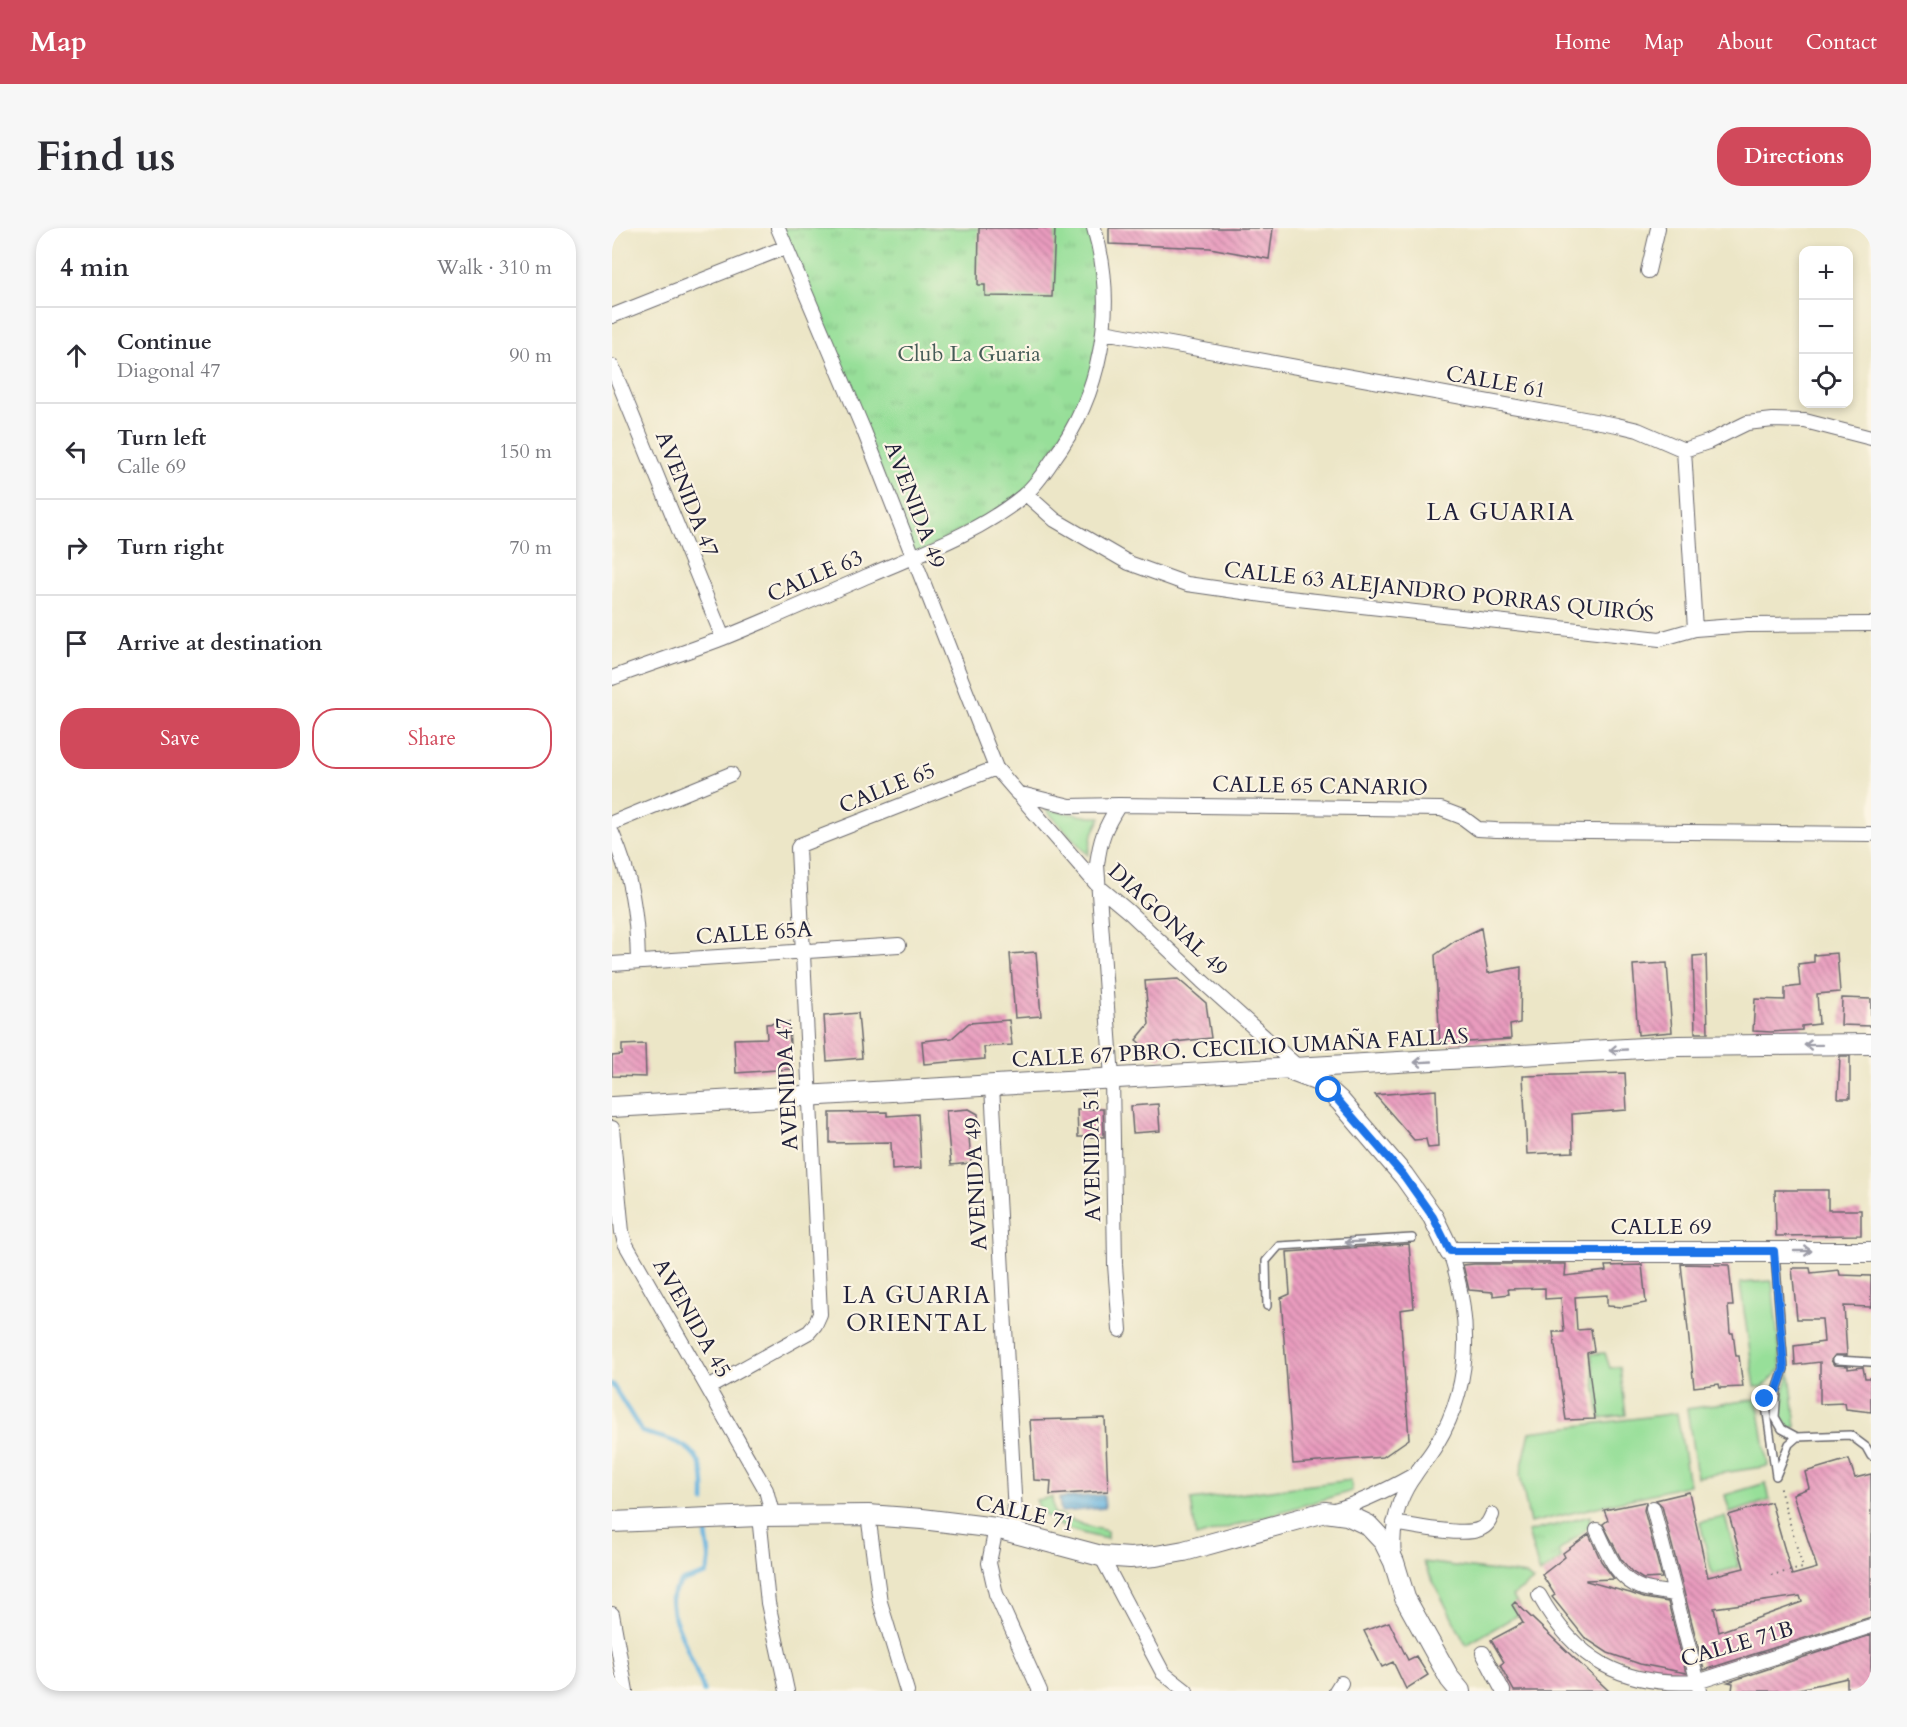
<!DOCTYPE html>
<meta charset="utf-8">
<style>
:root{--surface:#fff;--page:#f7f7f7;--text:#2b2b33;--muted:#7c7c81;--line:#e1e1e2;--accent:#d1495b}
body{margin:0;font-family:Cardo,serif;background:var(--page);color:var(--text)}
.controls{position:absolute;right:18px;top:18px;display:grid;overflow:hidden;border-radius:12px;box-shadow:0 3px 9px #0003}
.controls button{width:54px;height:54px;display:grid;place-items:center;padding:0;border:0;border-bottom:2px solid var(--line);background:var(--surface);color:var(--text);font:30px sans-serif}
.stop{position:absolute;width:18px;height:18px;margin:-14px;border:4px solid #1a73e8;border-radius:50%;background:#fff}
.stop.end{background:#1a73e8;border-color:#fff;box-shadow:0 2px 6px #0008}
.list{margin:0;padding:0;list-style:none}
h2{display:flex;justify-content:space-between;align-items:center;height:78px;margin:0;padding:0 24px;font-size:26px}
h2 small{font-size:20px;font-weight:400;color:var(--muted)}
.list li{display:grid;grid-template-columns:39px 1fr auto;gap:18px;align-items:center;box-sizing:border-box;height:96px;padding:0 24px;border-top:2px solid var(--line)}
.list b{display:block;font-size:22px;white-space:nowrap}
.list p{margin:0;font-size:20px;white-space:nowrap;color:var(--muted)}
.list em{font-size:20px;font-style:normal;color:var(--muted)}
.actions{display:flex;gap:12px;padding:18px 24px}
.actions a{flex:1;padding:14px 0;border:2px solid var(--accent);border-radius:24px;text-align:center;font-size:21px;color:var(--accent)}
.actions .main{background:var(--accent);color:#fff}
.icon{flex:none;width:33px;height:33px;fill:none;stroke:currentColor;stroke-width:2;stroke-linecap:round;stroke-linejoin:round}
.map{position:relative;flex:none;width:1259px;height:1463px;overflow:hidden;border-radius:24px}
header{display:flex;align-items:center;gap:36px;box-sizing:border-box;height:84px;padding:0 30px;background:var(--accent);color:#fff}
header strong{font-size:28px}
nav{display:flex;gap:33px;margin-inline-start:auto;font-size:21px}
.intro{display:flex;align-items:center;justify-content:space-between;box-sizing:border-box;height:144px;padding:0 36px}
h1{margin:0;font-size:42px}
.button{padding:15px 27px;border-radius:24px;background:var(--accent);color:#fff;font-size:21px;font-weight:700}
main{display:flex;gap:36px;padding:0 36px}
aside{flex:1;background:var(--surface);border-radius:24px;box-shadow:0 3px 9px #0003}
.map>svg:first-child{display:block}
.green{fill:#97df99;stroke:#5c806a;stroke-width:1.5}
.park{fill:url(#park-tufts);stroke:#5c806a;stroke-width:1.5}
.water{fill:url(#water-rules);stroke:#446a8d;stroke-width:1.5}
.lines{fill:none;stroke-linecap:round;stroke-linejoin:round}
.stream{stroke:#65b3df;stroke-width:4.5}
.building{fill:url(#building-back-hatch);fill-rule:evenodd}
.lane-casing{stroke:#69676c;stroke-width:10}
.street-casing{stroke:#69676c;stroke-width:16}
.secondary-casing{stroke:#69676c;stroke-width:22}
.path{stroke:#69676c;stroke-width:2;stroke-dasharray:1.5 4.5;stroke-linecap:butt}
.lane{stroke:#fff;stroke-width:7}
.street{stroke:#fff;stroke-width:14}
.secondary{stroke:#fff;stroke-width:20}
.oneway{stroke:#9c9ca7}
.route{stroke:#1a73e8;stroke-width:8}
.labels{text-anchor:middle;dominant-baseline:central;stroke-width:4.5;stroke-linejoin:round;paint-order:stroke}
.park-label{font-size:22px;fill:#455b57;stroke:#fcf5e5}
.street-label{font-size:22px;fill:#22223b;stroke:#fcf5e5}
.neighbourhood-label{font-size:24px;letter-spacing:1.5px;fill:#22223b;stroke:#fcf5e5}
</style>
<header>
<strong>Map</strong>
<nav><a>Home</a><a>Map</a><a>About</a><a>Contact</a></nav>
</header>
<div class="intro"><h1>Find us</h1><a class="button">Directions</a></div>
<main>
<aside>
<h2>4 min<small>Walk · 310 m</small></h2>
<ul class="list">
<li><svg class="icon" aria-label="ahead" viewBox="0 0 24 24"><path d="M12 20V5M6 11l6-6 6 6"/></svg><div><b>Continue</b><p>Diagonal 47</p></div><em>90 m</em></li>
<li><svg class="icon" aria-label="left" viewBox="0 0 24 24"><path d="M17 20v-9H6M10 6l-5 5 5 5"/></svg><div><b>Turn left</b><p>Calle 69</p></div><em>150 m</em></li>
<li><svg class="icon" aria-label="right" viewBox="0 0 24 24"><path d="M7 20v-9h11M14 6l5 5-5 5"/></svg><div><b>Turn right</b></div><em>70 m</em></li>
<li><svg class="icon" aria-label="arrive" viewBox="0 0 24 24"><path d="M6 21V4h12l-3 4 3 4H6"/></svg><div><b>Arrive at destination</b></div></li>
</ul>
<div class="actions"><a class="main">Save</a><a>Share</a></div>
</aside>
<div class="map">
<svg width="1259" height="1463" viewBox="0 0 1259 1463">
<defs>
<pattern id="park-tufts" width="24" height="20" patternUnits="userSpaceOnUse" patternTransform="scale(1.5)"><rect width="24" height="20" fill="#97df99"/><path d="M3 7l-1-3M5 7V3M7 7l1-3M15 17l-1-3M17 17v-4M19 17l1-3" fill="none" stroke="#82bf85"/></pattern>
<pattern id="water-rules" width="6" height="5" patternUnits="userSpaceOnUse" patternTransform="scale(1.5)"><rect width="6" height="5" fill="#65b3df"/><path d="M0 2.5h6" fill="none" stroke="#5391b6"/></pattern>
<pattern id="building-back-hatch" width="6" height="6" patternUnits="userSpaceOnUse" patternTransform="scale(1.5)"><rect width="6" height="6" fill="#e99bbe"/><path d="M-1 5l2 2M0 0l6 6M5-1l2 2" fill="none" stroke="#bc7e9c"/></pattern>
</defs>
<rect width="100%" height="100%" fill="#fcf5e5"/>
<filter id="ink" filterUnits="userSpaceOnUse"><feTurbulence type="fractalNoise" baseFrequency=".0167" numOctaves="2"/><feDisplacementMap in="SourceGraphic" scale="12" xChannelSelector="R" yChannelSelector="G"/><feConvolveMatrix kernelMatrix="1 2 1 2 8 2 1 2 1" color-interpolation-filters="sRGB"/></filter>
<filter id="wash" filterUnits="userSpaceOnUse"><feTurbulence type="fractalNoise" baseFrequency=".008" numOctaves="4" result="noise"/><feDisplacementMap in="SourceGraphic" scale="24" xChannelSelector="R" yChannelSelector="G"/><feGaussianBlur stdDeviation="1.35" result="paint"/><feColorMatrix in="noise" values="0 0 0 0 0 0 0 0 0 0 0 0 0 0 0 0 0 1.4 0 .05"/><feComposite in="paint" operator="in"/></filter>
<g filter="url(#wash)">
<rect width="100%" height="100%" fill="#ece6c7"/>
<path class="green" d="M433 581 478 589H489L480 607 476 627Z
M1160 1053 1169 1141 1151 1159H1143L1128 1055Z
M993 1125 998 1140 1008 1139 1014 1187 988 1190 979 1126Z
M1178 1144 1184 1199 1176 1200C1163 1182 1171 1163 1178 1144Z
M1145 1171 1156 1238 1085 1249 1075 1181Z
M1065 1185 1077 1257 918 1295 908 1247 918 1204Z
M739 1252 740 1263 584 1309 579 1272Z
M1154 1255 1158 1272 1118 1285 1113 1267Z
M440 1269 442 1285 472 1297 495 1303V1311C469 1305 433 1300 424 1272Z
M1113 1289 1127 1339 1100 1346 1088 1294Z
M811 1334 914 1347 921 1353 900 1368 911 1384 854 1417Z"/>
<path class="park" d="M166 0H482L491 55 480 157 414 266 301 329Z
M978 1288V1298L946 1324 950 1330 928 1346 916 1304Z"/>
<path class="water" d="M492 1267 493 1280 449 1284 447 1270Z"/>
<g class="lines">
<path class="stream" d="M0 1156 30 1204C53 1211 83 1214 90 1242 93 1251 92 1264 92 1274
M92 1463 61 1386 59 1371 63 1362 69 1354 94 1346C101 1330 95 1321 94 1304"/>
</g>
<g id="blocks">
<path class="building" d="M367 0H443L440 69 373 68V57H366Z
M497 0H661L657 31 598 20 497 16Z
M869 700 876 745 909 739 908 795 898 797 899 811 828 816 823 727 843 713Z
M424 724 429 788 403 790 398 726Z
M1225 725 1228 764 1205 766 1207 796 1190 798V802L1159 804 1141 803 1143 771 1173 772V760L1188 758 1186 736 1202 734V727Z
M1094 727 1096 805H1083L1081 728Z
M1055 735 1060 804 1026 807 1021 737Z
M566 751 594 775 599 810 562 814 548 831 524 812 537 796 533 753Z
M1230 770 1259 771V798L1229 797Z
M246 785 250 830 215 833 212 788Z
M397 792 400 817 372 819 373 831 312 836 310 813 340 810 357 795Z
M177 794 179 841 124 845 122 811 155 810 154 796Z
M33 816 34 849 0 848V828L10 827V817Z
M1228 828H1238V870H1226Z
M1013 845 1015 882 960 886 961 924 915 926 911 848Z
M824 862 826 919 816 920 814 911 802 912 763 867Z
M546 876 548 903 521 905 519 878Z
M357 881 366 886 367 907 357 908 359 935 339 937 334 883Z
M465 881H491L492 909H466Z
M275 884V888L306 886 309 940 280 942 279 914 218 915V885Z
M1163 962H1216V982H1249V1007L1164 1008Z
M797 1016 802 1080 788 1082 797 1211 771 1229 681 1236 669 1070 678 1066 675 1024Z
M862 1036H954L953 1048 994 1043 993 1038 1030 1037 1034 1075 1011 1079 995 1078V1067L963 1069 965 1102 979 1101 982 1123 975 1125 983 1191 954 1192 941 1104H952L949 1070 933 1071V1060L896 1061 897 1066 881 1068V1064L857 1062 851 1037Z
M1069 1036 1117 1037 1121 1078H1116L1118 1105H1121L1124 1128H1127L1131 1159 1108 1160 1107 1156 1082 1159Z
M1180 1040H1198L1199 1045 1227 1042 1228 1047 1259 1048V1079L1232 1078 1235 1127H1223L1219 1132 1222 1137 1236 1138V1141L1251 1139 1253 1150H1259V1184L1234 1181 1233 1175 1208 1176V1134L1183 1137 1182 1118 1212 1114 1210 1091H1185Z
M493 1190 496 1263 438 1267 439 1253 422 1252 418 1192Z
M1237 1231 1243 1250 1259 1246V1389L1092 1442 1050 1278 1044 1272 1077 1264 1096 1349 1132 1340 1117 1287 1159 1274 1180 1347 1205 1340 1181 1266 1197 1260 1193 1244ZM1188 1368 1190 1374 1107 1404 1102 1380Z
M1032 1274H1034L1032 1282 1050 1350 1031 1351 1020 1344 1009 1331 991 1296 996 1292 992 1282Z
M977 1306 989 1333 1002 1351 974 1352V1353L1018 1365 1032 1370 1056 1374 1074 1445 1028 1436 996 1425 973 1410 940 1369 943 1367 930 1347 953 1329 951 1325Z
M903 1374 963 1431 997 1463H902L888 1437 892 1434 879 1412 911 1395 900 1377Z
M777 1394 796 1432 804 1428 816 1447 794 1461 781 1434 770 1439 752 1403Z
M1259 1407V1463H1235V1450L1178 1463H1120L1121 1455 1116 1454Z"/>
</g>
</g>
<g filter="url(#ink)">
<use href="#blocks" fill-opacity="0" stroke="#69676c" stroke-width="1.5"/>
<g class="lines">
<defs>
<path id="lane" d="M1163 1026 1172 1141 1165 1162 1163 1189 1170 1201 1185 1209 1238 1207 1254 1219 1259 1228
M655 1078 654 1033 667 1018 800 1010
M1225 1132 1259 1134
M1165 1162 1153 1171 1164 1248 1177 1216 1185 1209"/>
<path id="street" d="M166 0 252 203 384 540 487 659 517 684 590 753 687 840
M1036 43 1046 0
M0 88 174 19
M492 104 1005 197 1026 202 1072 222 1096 214 1135 195 1161 192 1193 193 1259 210
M0 138 111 410
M1072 222 1083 401
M414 266 443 292 517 335 575 356 659 368 1048 411 1083 401 1134 397 1259 396
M0 450C37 436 75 424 111 410 161 390 209 368 258 347 309 325 368 304 411 268 422 259 432 245 440 233 489 167 506 80 482 0
M405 565 458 578 507 577 829 581 850 589 866 601 884 602 1259 606
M507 577C493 599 488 611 485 637L500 850 503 1037 508 1102
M0 595 119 546
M0 605C20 650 25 685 26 734
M0 736 287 717
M380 858 404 1304
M0 900 10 1004 13 1015 154 1262 161 1289
M96 1160 197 1104 203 1097 208 1086 186 620 188 617 384 540
M1041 1280 1088 1463
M722 1282C749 1275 775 1262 800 1248
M256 1287 268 1374 295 1463
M147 1288 156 1375 175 1463
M782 1295C801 1298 852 1309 868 1301 875 1298 877 1294 880 1287
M384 1300 377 1335 384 1366 428 1463
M985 1302C996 1325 1004 1351 1030 1360 1040 1363 1052 1364 1063 1366
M489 1328 551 1445 574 1463
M782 1329C779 1299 785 1271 803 1247 809 1237 818 1228 824 1217 861 1157 859 1089 838 1024
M927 1367C963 1432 1011 1459 1085 1454L1259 1398
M0 1386 14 1463
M871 1425 891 1463
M724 1463 729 1455"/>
<path id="secondary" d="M682 844 706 853 728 873 792 948 821 989 838 1024H1259
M0 879 1066 818 1259 816
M0 1294 147 1288 256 1287 310 1291 384 1300 489 1328 518 1330 544 1328 572 1323 713 1284 735 1287 756 1297 772 1314 782 1334 793 1370 838 1451 848 1463"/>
</defs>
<use href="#lane" class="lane-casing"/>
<use href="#street" class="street-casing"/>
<use href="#secondary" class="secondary-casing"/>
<path class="path" d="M1159 1347 1191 1340 1167 1258"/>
<use href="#lane" class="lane"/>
<use href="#street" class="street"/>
<use href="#secondary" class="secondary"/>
</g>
<defs><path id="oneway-shaft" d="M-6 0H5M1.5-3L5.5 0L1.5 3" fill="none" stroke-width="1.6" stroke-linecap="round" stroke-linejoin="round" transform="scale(1.5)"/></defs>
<g class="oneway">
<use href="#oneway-shaft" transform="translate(1201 817) rotate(179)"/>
<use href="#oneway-shaft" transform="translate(1006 822) rotate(177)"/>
<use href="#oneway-shaft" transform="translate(811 834) rotate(177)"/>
<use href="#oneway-shaft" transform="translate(742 1014) rotate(177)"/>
<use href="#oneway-shaft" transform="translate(1191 1023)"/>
</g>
</g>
<g class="lines" filter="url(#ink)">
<path class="route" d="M717 862 792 948 821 989 838 1023H1162L1172 1141 1165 1162 1153 1171"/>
</g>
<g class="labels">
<g class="park-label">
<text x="357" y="126">Club La Guaria</text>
</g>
<g class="street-label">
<text transform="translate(884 154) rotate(10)">CALLE 61</text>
<text transform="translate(75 266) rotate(68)">AVENIDA 47</text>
<text transform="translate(303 277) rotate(69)">AVENIDA 49</text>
<text transform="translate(203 348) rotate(-23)">CALLE 63</text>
<text transform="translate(827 364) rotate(6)">CALLE 63 ALEJANDRO PORRAS QUIRÓS</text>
<text transform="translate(708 558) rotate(1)">CALLE 65 CANARIO</text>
<text transform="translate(275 560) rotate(-22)">CALLE 65</text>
<text transform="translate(556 692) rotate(43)">DIAGONAL 49</text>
<text transform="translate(142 705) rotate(-4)">CALLE 65A</text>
<text transform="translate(628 820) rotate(-3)">CALLE 67 PBRO. CECILIO UMAÑA FALLAS</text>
<text transform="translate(175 856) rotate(-93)">AVENIDA 47</text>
<text transform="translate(480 927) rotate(-91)">AVENIDA 51</text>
<text transform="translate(364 956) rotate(-93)">AVENIDA 49</text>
<text x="1049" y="999">CALLE 69</text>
<text transform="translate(80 1090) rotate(60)">AVENIDA 45</text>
<text transform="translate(413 1285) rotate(13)">CALLE 71</text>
<text transform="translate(1125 1416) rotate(-16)">CALLE 71B</text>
</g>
<g class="neighbourhood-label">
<text x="889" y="284">LA GUARIA</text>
<text x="305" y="1067">LA GUARIA<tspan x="305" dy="28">ORIENTAL</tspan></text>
</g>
</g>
</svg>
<div class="controls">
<button>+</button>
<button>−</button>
<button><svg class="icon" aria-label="locate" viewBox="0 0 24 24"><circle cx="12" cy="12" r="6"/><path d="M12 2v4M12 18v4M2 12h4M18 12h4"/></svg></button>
</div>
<div class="stop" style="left:717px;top:862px"></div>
<div class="stop end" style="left:1153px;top:1171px"></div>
</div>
</main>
